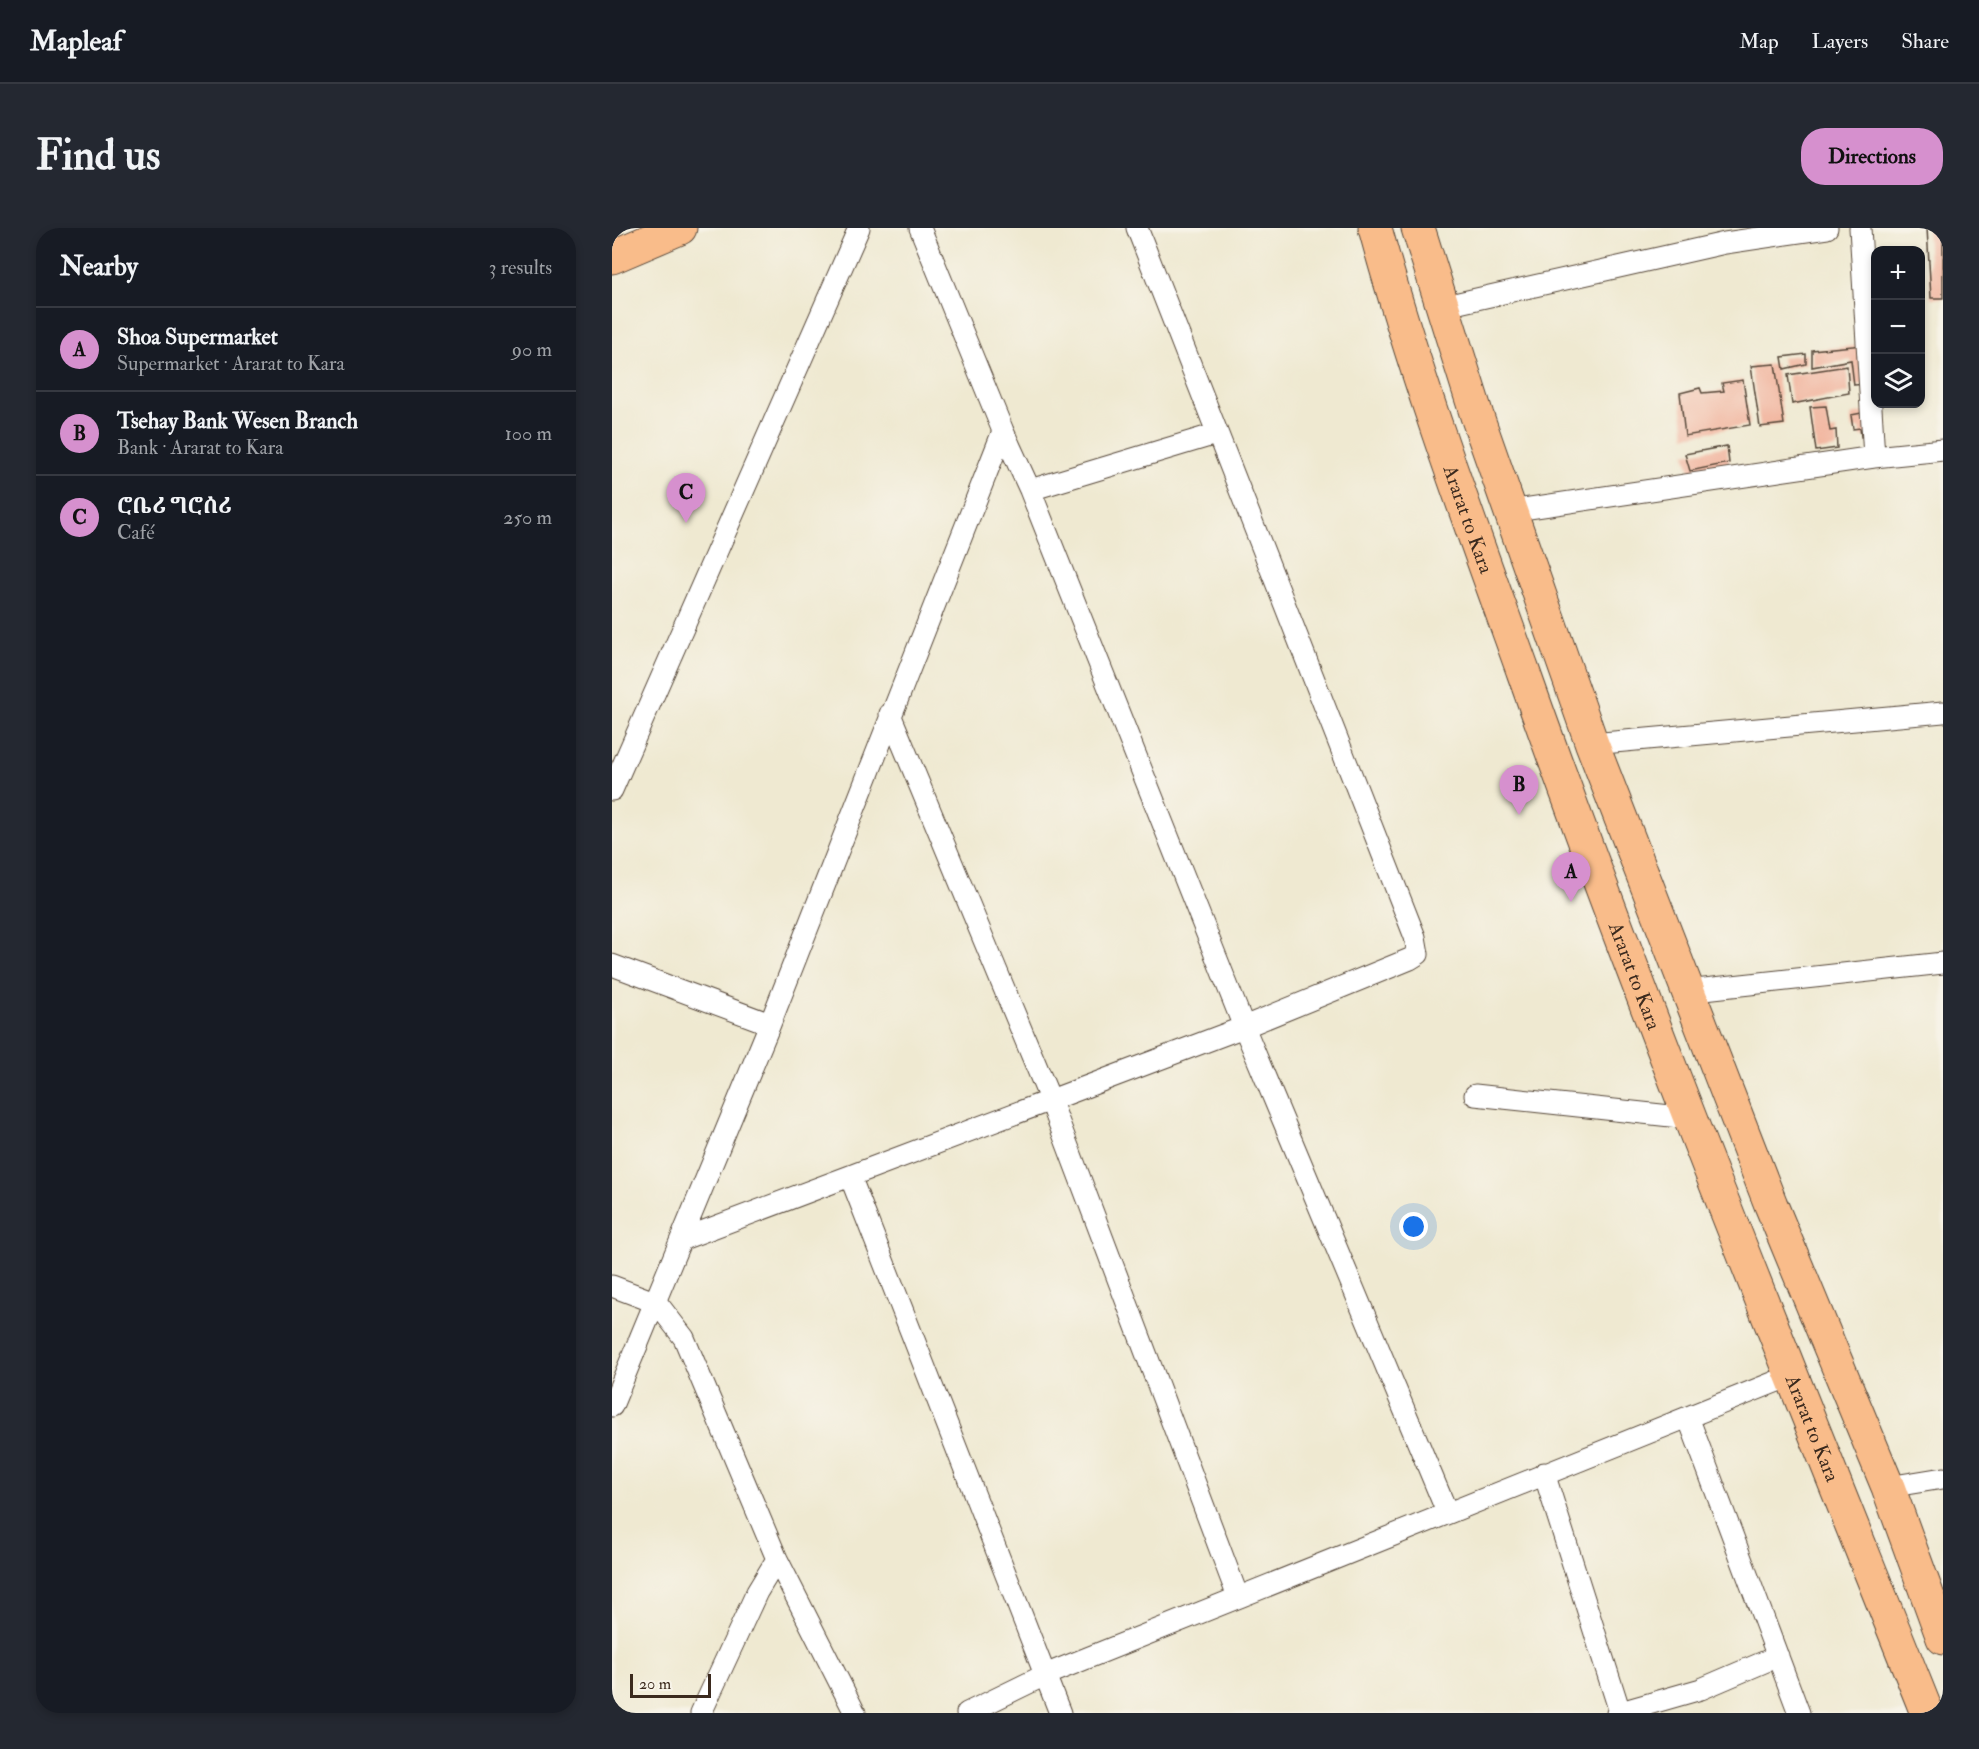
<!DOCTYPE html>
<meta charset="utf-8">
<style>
:root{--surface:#171b24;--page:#242831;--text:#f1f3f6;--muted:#9ea1a6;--line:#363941;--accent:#d690ce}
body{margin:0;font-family:"IM FELL Double Pica","Noto Serif Ethiopic",serif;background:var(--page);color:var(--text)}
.controls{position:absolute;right:18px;top:18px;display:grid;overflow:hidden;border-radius:12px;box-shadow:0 3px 9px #0003}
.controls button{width:54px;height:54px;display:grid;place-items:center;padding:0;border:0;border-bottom:2px solid var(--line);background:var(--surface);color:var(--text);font:30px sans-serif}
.scale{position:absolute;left:18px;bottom:15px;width:81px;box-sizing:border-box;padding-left:6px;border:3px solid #3b2a1e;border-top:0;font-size:16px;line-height:21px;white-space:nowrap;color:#3b2a1e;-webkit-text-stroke:4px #f7f3e8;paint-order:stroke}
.you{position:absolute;left:802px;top:999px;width:21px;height:21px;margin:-15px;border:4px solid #fff;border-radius:50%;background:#1a73e8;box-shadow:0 0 0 9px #1a73e833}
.badge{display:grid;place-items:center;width:39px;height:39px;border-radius:50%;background:var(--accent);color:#111;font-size:20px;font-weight:700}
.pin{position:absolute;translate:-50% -50px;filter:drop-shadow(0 2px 3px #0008)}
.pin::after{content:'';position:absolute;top:32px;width:21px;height:18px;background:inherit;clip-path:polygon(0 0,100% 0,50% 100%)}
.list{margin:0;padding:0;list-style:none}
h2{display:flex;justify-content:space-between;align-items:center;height:78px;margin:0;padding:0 24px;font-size:26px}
h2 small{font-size:20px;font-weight:400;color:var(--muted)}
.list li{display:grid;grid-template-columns:39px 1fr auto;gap:18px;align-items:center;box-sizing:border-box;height:84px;padding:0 24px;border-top:2px solid var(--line)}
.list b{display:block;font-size:22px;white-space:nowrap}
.list p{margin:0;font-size:20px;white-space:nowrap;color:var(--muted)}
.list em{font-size:20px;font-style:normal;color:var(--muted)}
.icon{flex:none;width:33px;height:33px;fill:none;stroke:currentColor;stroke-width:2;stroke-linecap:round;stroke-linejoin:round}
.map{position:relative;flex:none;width:1331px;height:1485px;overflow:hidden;border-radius:24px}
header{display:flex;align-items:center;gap:36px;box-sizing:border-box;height:84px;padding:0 30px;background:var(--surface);border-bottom:2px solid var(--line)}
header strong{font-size:28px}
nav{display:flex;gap:33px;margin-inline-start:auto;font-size:21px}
.intro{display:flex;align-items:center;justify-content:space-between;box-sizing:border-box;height:144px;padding:0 36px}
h1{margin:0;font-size:42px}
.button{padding:15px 27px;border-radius:24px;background:var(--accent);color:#111;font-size:21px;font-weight:700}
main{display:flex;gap:36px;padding:0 36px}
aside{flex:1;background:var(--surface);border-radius:24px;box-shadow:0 3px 9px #0003}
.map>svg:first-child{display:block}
.building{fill:#f1b099}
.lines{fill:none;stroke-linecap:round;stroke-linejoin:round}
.street-casing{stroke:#564739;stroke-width:23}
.primary-casing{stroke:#564739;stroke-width:35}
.street{stroke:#fff;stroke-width:21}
.primary{stroke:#f9bc8a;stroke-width:33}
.labels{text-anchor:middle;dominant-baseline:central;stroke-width:4.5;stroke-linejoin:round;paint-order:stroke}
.street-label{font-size:20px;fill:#3b2a1e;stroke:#f7f3e8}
</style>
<header>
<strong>Mapleaf</strong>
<nav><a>Map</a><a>Layers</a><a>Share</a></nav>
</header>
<div class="intro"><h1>Find us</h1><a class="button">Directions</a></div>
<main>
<aside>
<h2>Nearby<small>3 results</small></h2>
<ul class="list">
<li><span class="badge">A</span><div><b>Shoa Supermarket</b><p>Supermarket · Ararat to Kara</p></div><em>90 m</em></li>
<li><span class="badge">B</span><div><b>Tsehay Bank Wesen Branch</b><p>Bank · Ararat to Kara</p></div><em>100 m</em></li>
<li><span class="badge">C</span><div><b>ሮቤሪ ግሮሰሪ</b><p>Café</p></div><em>250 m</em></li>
</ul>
</aside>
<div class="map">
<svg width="1331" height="1485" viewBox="0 0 1331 1485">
<rect width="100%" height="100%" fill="#f7f3e8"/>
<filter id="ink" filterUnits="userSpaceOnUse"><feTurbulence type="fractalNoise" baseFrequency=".0167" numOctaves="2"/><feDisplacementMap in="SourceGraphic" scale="12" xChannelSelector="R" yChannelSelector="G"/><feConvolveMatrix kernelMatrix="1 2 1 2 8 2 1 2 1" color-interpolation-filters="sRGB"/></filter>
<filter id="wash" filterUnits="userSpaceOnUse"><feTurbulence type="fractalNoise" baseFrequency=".008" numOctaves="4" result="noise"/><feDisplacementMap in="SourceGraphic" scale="24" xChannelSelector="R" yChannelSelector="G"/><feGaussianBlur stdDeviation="1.35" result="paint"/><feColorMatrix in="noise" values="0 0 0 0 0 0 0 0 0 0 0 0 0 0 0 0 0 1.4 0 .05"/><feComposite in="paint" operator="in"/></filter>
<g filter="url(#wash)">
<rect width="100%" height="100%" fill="#efe9d1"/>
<g id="blocks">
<path class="building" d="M1315 0H1331V70H1319Z
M1251 117 1255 156 1242 157 1239 132 1200 139V122Z
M1194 126V136L1172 141 1170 129Z
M1163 136 1172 196 1148 199 1139 138Z
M1235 138 1237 165 1180 176 1176 147Z
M1131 152 1138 197 1073 208 1068 165 1088 160 1090 165 1112 163 1110 155Z
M1214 178 1218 203 1224 202 1225 220 1204 223 1198 179Z
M1255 184 1257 208 1249 209 1248 200 1241 201 1239 187Z
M1115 218 1117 235 1078 243 1073 226Z"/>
</g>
</g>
<g filter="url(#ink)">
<use href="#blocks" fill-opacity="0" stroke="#564739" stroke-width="1.5"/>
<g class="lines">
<defs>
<path id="street" d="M308 0 391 203 418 262 632 799 835 1284
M1248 0 1262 229
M829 79 1113 15 1215 0
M418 262 604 206
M897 283 1262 229 1331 222
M278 486 438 871 626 1369
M980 516 1331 484
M0 562 247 0
M0 737 158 796
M1074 763 1331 735
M863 867 1077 890
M71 1011 238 948
M0 1058 45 1075 72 1110 165 1331 243 1485
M0 1178 158 796 391 203
M1076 1189 1187 1485
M932 1245 1008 1484
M1276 1259 1331 1250
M89 1485 145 1364 165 1331
M355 1485 433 1447 1178 1148
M448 1485 238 948 632 799 798 731 806 726 803 709 525 0
M1005 1485 1089 1461 1166 1428"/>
<g id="primary">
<path id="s1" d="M763 0C804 151 859 298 912 446 1036 796 1177 1140 1315 1485"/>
<path d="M806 0 865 188 980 516 1159 977 1276 1259 1331 1410"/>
<path d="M0 29 68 0"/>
</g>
</defs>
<use href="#street" class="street-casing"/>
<use href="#primary" class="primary-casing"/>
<use href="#street" class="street"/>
<use href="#primary" class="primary"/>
</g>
</g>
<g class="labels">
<g class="street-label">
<text stroke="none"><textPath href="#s1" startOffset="306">Ararat to Kara</textPath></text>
<text stroke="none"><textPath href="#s1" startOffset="792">Ararat to Kara</textPath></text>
<text stroke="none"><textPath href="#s1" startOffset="1278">Ararat to Kara</textPath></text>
</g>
</g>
</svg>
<div class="controls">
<button>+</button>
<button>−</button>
<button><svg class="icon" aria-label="layers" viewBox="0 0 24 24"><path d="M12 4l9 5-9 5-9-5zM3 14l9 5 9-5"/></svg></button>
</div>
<div class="scale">20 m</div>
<div class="you"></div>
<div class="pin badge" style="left:959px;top:674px">A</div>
<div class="pin badge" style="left:907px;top:587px">B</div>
<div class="pin badge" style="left:74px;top:295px">C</div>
</div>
</main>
